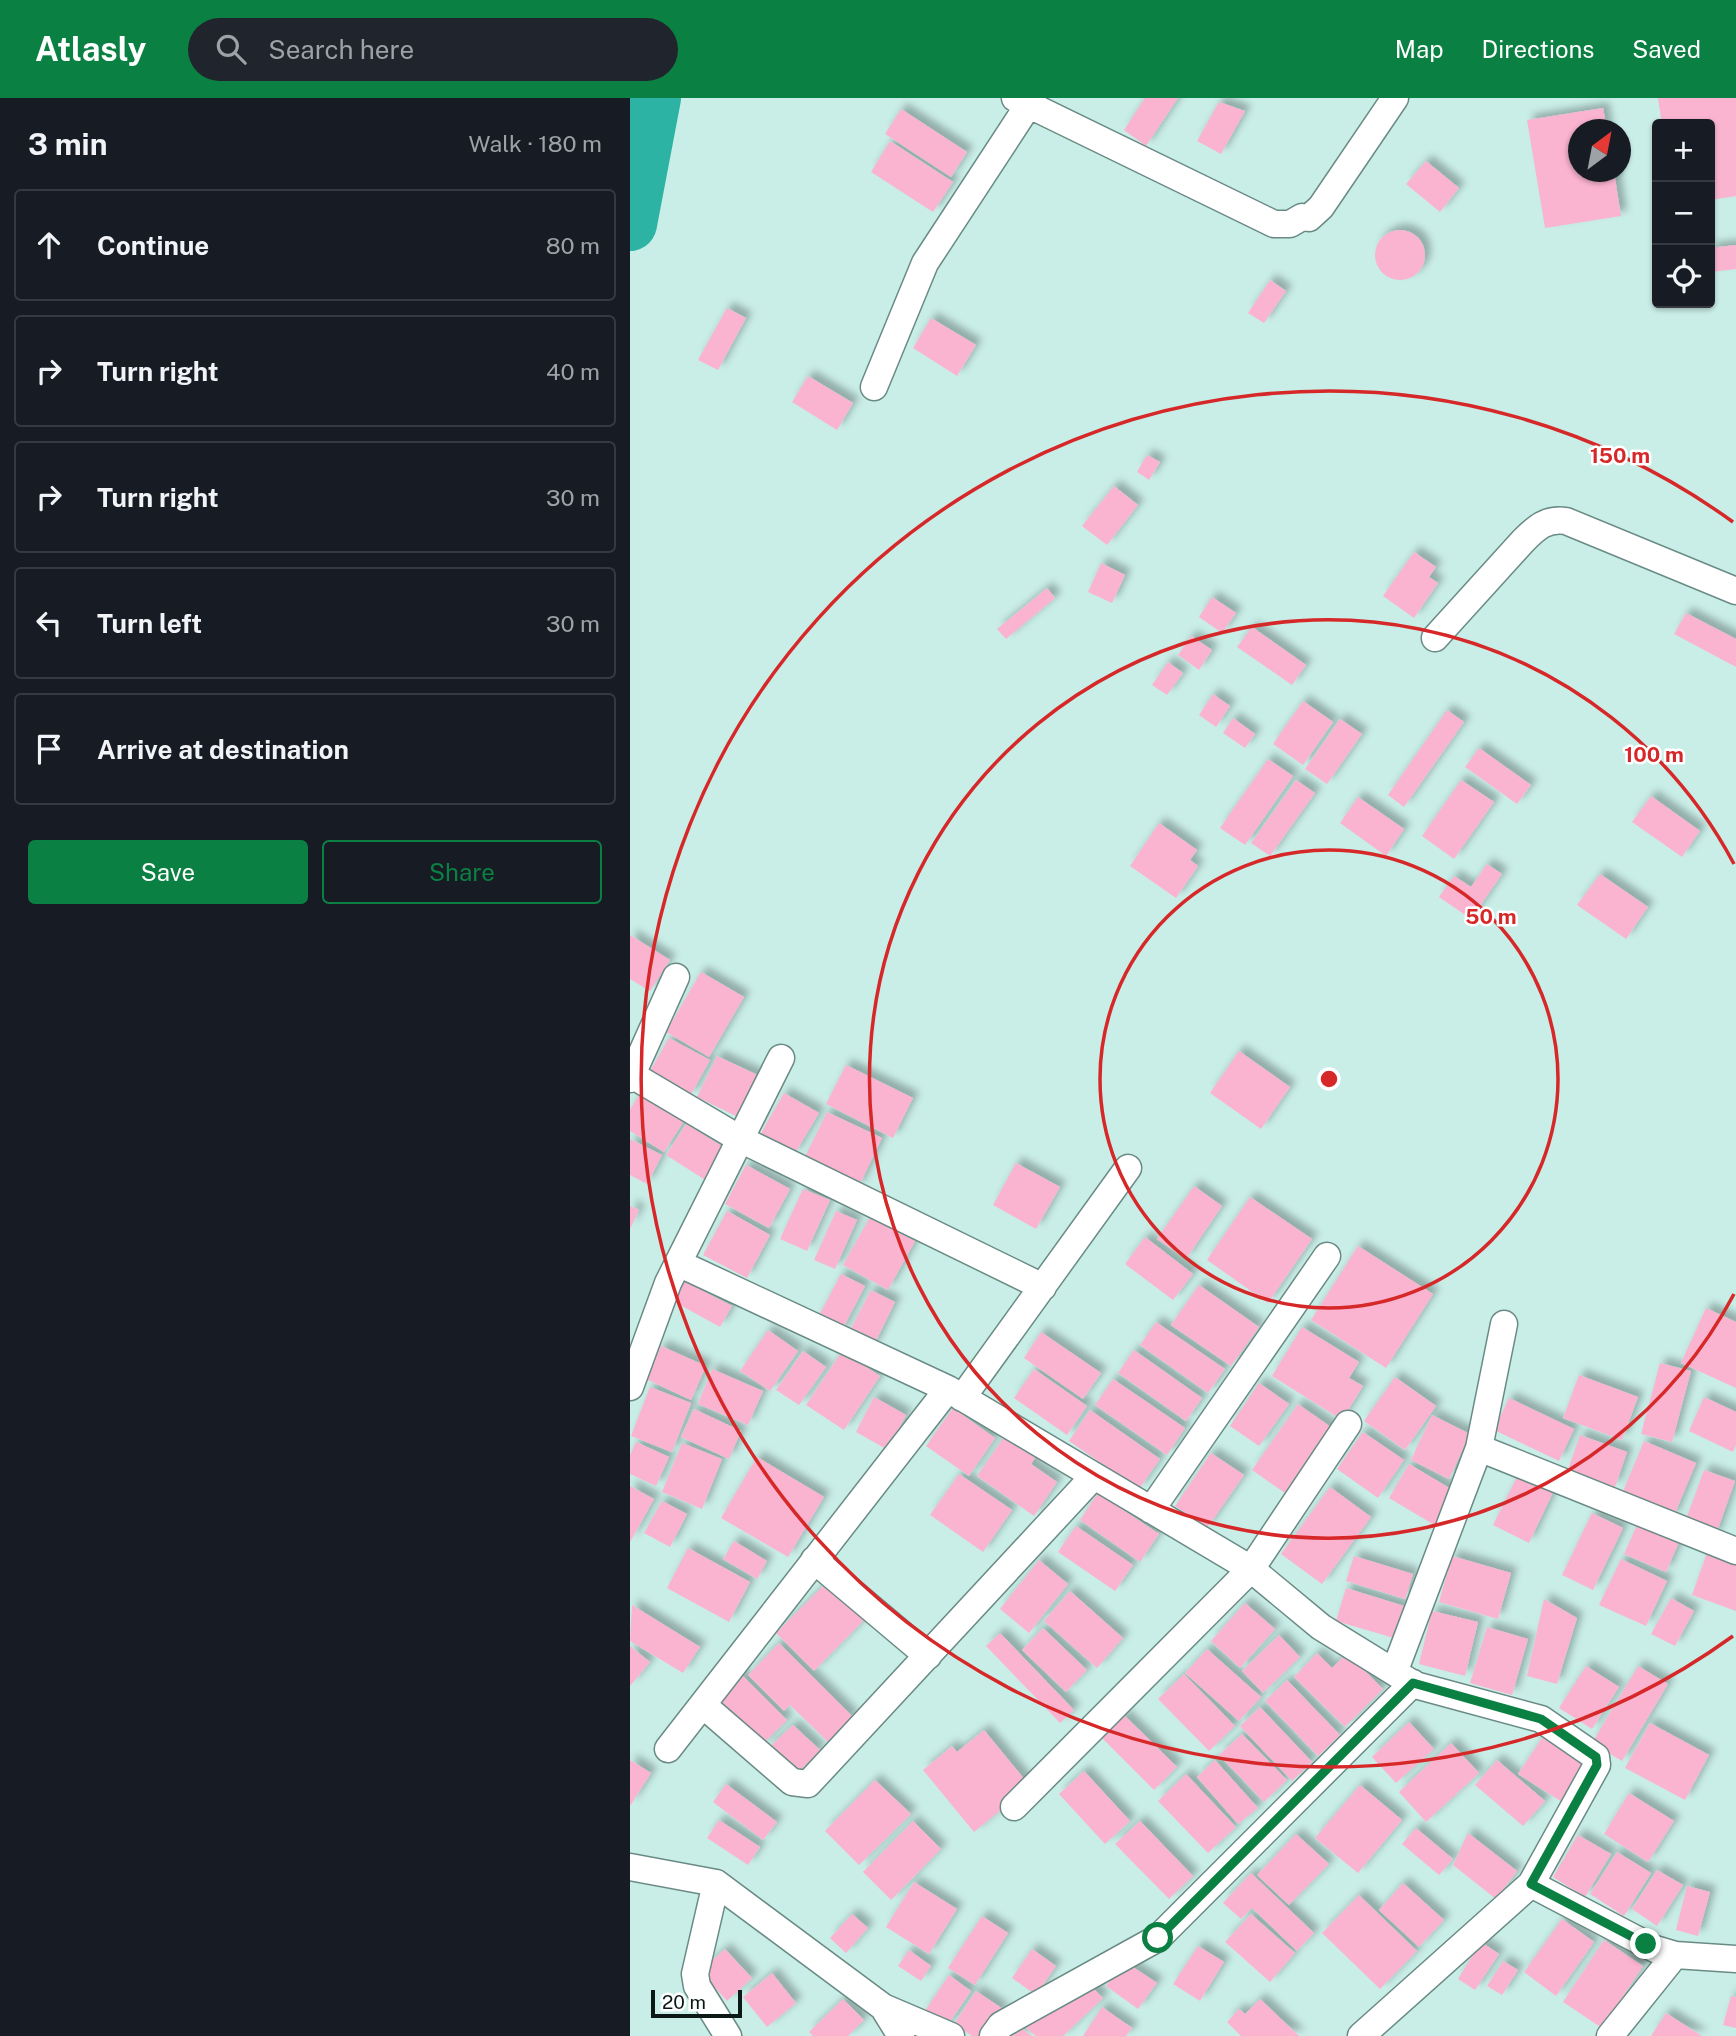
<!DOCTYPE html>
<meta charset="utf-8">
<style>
:root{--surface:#171b24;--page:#20242c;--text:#f1f3f6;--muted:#9ea1a6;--line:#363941;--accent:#0b8043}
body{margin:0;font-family:"Public Sans",sans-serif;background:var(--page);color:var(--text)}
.controls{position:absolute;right:21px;top:21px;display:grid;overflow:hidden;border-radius:7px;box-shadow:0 2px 5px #0004}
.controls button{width:63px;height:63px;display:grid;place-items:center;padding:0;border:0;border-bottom:2px solid var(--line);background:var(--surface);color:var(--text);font:35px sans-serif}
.compass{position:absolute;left:938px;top:21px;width:63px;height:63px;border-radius:50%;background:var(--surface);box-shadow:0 2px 5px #0004;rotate:32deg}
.scale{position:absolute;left:21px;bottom:18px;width:91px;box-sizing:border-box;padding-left:7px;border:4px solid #0b1816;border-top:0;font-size:19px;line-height:24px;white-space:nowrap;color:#0b1816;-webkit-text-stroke:5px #fff;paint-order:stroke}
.stop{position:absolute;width:21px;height:21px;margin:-16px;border:5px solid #0b8043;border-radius:50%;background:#fff}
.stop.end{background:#0b8043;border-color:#fff;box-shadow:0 2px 7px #0008}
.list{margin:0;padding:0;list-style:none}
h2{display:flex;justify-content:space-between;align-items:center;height:91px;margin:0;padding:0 28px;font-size:30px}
h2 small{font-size:23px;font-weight:400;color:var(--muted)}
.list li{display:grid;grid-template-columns:46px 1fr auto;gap:21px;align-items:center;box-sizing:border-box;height:112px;margin:0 14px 14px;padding:0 14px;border:2px solid var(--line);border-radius:7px}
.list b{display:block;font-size:26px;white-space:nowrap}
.list em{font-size:23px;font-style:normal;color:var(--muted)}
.actions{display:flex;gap:14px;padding:21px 28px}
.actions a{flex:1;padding:16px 0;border:2px solid var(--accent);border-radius:7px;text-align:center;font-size:24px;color:var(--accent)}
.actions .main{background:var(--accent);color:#fff}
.icon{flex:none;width:38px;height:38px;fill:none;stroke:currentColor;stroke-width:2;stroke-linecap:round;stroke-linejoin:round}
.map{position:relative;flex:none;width:1106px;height:1938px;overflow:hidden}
header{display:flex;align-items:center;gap:42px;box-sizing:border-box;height:98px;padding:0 35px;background:var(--accent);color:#fff}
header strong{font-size:33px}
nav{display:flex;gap:38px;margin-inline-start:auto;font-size:24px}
.search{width:490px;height:63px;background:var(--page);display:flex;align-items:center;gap:18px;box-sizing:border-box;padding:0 24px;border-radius:38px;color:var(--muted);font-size:26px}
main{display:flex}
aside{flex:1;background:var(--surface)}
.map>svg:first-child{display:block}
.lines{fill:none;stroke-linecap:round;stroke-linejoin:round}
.river{stroke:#2db3a3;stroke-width:54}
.building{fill:#fbb4d0;filter:url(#shadow)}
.street-casing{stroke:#6a8b85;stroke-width:29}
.street{stroke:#fff;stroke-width:26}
.route{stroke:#0b8043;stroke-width:9}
.ring{fill:none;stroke:#d62828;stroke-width:3.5}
.centre{fill:#d62828;stroke:#fff;stroke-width:3.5}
.ring-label{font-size:21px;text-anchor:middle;font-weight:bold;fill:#d62828;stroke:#fff;stroke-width:5;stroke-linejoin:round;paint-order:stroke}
</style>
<header>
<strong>Atlasly</strong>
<div class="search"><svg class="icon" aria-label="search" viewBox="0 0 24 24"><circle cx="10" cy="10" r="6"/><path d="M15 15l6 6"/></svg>Search here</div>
<nav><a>Map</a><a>Directions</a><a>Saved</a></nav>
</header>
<main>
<aside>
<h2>3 min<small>Walk · 180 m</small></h2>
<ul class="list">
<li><svg class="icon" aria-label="ahead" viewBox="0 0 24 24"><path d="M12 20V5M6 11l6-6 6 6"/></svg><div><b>Continue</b></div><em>80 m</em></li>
<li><svg class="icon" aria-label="right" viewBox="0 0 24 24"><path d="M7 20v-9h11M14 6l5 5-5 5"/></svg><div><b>Turn right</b></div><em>40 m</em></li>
<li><svg class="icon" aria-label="right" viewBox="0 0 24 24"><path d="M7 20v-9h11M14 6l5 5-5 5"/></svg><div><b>Turn right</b></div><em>30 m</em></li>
<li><svg class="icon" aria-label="left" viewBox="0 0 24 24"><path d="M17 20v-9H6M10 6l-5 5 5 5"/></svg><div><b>Turn left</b></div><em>30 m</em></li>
<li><svg class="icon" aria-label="arrive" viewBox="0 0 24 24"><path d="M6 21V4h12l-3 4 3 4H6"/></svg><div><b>Arrive at destination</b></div></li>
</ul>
<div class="actions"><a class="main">Save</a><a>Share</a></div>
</aside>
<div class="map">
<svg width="1106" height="1938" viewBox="0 0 1106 1938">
<defs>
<filter id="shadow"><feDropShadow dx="6" dy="-6" stdDeviation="3.5" flood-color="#0004"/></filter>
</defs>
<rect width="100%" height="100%" fill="#c9ede7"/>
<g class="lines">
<path class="river" d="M0 126 24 0"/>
</g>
<path class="building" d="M515 0H548L516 48 494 32Z
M1028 0H1106V98L1080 102V26H1032Z
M589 4 615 13 591 56 567 43Z
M973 10 977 32H948V74H984L991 118 915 130 897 22Z
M271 11 337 54 321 79 255 36Z
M260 43 323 84 303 114 241 74Z
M796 63 829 90 810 114 776 86Z
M745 157a25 25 0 1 1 50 0a25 25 0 1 1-50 0Z
M1106 147V171L1080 174V150Z
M640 182 656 193 634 225 618 215Z
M97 210 116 220 88 272 68 262Z
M301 220 346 247 327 278 283 250Z
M178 278 223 305 207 332 162 304Z
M517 357 530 364 519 382 507 374Z
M484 388 508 407 477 447 452 428Z
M784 454 806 469 799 479 808 485 784 520 753 498Z
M471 465 495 477 482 505 458 494Z
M417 490 425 500 376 541 367 531Z
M582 499 606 515 592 535 569 519Z
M1056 515 1106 541V569L1044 536Z
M622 529 676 567 662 587 607 549Z
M561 538 582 552 569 572 548 557Z
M538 564 553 575 537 597 522 587Z
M583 596 600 608 586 629 569 617Z
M673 603 703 624 673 667 643 646Z
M817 612 834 624 774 709 758 697Z
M603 620 625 636 615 650 593 635Z
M710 621 732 636 697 686 675 671Z
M849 650 901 687 887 706 835 669Z
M638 661 663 678 615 747 590 730Z
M666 682 685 695 640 758 621 745Z
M831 682 864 704 824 761 792 738Z
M1021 698 1070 733 1052 759 1002 724Z
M728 699 774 731 756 758 710 725Z
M529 725 567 752 560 762 568 768 546 800 500 768Z
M857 766 872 776 841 821 809 799 824 778 841 789Z
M970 776 1018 809 996 841 947 807Z
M0 837 40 862 20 893 0 881Z
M71 874 114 899 79 959 36 934Z
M39 940 80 962 60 998 19 975Z
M609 953 660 989 631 1031 580 995Z
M87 958 134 980 114 1022 67 999Z
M216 967 283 1000 263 1040 196 1006Z
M154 995 189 1015 164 1057 130 1037Z
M10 996 54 1023 34 1054 0 1033V1011Z
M197 1014 252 1040 228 1090 173 1063Z
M56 1026 100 1053 80 1085 36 1057Z
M0 1041 32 1057 17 1086 0 1077Z
M386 1065 430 1089 406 1131 363 1107Z
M116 1067 160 1091 139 1130 95 1106Z
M564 1088 592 1108 556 1161 527 1141Z
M173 1091 200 1102 177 1153 150 1141Z
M620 1099 682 1141 638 1205 577 1162Z
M0 1108 9 1112 0 1131Z
M97 1113 140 1137 117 1180 73 1157Z
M206 1113 227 1122 205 1171 184 1162Z
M240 1119 285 1143 258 1192 213 1167Z
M515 1139 563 1176 543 1202 495 1166Z
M728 1148 803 1196 756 1270 681 1222Z
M211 1176 235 1188 210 1236 186 1223Z
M54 1183 102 1208 90 1229 43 1203Z
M569 1187 629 1229 601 1268 541 1227Z
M241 1192 265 1204 242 1251 217 1238Z
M1076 1210 1106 1224V1290L1051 1265Z
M526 1224 595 1271 578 1295 510 1247Z
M672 1229 729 1264 719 1280 733 1288 712 1322 642 1278Z
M138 1232 168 1253 140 1293 110 1273Z
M411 1234 471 1275 453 1301 394 1260Z
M31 1248 76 1268 61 1302 16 1281Z
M504 1252 572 1300 556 1323 488 1275Z
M173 1253 196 1269 169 1307 146 1292Z
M212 1253 250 1278 214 1332 176 1307Z
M1030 1265 1061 1273 1042 1344 1011 1336Z
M82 1271 133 1293 118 1327 68 1306Z
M404 1271 457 1308 437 1337 384 1300Z
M949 1277 1008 1299 992 1342 933 1320Z
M765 1279 806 1308 775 1352 734 1323Z
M483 1281 555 1330 537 1357 465 1307Z
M629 1285 659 1306 629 1348 600 1328Z
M20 1289 61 1305 42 1354 1 1338Z
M244 1299 276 1317 258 1352 226 1334Z
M1074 1299 1106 1314V1346L1103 1354 1059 1333Z
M879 1300 944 1331 929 1363 864 1332Z
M668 1306 708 1334 662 1400 622 1372Z
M323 1310 365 1340 339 1378 296 1348Z
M64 1311 111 1333 99 1361 51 1339Z
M460 1312 530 1361 509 1391 439 1343Z
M802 1317 840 1336 819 1381 781 1362Z
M733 1334 774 1362 748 1400 707 1371Z
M950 1337 997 1354 985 1389 938 1372Z
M374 1339 405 1360 401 1366 427 1384 404 1418 347 1378Z
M1014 1343 1066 1365 1043 1420 991 1398Z
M6 1344 39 1359 26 1388 0 1376V1357Z
M52 1345 92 1361 72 1411 32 1394Z
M581 1355 614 1377 577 1430 545 1408Z
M127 1359 194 1399 158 1459 91 1420Z
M779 1366 826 1394 806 1428 759 1400Z
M1074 1372 1105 1383 1085 1439 1054 1427Z
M889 1375 924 1392 899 1445 863 1427Z
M329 1376 382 1412 353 1454 300 1417Z
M0 1388 24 1401 0 1444Z
M700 1389 741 1419 692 1486 651 1456Z
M468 1395 529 1436 510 1464 450 1422Z
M32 1403 57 1416 40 1449 14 1435Z
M962 1415 993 1430 963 1492 932 1477Z
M1011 1418 1052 1437 1036 1474 994 1456Z
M446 1428 503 1467 485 1493 428 1454Z
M104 1443 137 1463 127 1481 93 1461Z
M58 1450 120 1484 99 1524 37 1490Z
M1078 1452 1106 1463V1513L1062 1497Z
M724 1458 783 1476 775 1501 716 1483Z
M822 1458 881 1475 868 1521 809 1504Z
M991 1461 1037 1483 1016 1528 969 1507Z
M409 1462 438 1486 399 1535 370 1511Z
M197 1484 235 1521 184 1573 146 1535Z
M716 1490 774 1508 764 1540 706 1523Z
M440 1493 493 1540 467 1570 414 1523Z
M1041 1500 1064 1513 1045 1548 1021 1536Z
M914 1501 947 1520 927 1586 897 1578Z
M615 1505 645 1531 610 1570 581 1543Z
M2 1507 70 1549 53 1575 0 1543Z
M802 1513 848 1524 835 1578 789 1566Z
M857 1529 898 1541 882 1597 840 1585Z
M413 1530 457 1572 436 1594 392 1552Z
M370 1535 444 1612 430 1625 356 1548Z
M649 1537 670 1559 633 1595 612 1573Z
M149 1545 223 1619 198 1644 160 1607 154 1613 118 1577Z
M0 1548 20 1564 0 1588Z
M577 1551 631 1599 609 1623 555 1575Z
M687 1555 702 1570 717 1555 753 1591 715 1629 664 1579Z
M956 1568 989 1589 962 1631 929 1610Z
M1008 1568 1038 1586 992 1663 962 1645Z
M111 1576 157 1622 130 1649 83 1603Z
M554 1576 605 1628 579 1653 528 1601Z
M657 1582 710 1637 688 1658 635 1603Z
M630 1609 682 1664 662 1683 610 1628Z
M494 1617 547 1669 524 1692 472 1640Z
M779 1624 804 1651 766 1685 742 1659Z
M1020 1625 1079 1657 1055 1702 995 1670Z
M163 1627 190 1652 165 1678 137 1651Z
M354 1632 400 1688 344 1734 293 1672 322 1648 327 1654Z
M612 1636 657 1682 634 1704 589 1657Z
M914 1637 958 1665 932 1704 888 1676Z
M821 1645 849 1675 796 1724 769 1694Z
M0 1662 21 1675 0 1708Z
M585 1662 628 1710 608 1726 567 1679Z
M867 1662 915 1703 893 1728 845 1687Z
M454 1673 500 1723 475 1746 429 1696Z
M556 1676 606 1729 578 1755 528 1703Z
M245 1682 281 1716 229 1767 195 1733Z
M96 1686 147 1724 133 1742 83 1704Z
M730 1687 772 1722 728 1775 685 1740Z
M999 1695 1044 1723 1018 1764 974 1736Z
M89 1722 130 1749 118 1767 77 1740Z
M283 1723 311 1751 261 1802 233 1774Z
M510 1723 563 1778 539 1801 485 1746Z
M786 1730 823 1761 809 1777 772 1746Z
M838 1735 887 1773 866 1801 823 1767Z
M666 1736 699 1766 659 1807 627 1777Z
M948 1737 981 1756 955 1799 923 1779Z
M987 1754 1021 1775 994 1818 960 1796Z
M1027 1772 1053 1787 1027 1828 1002 1811Z
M621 1775 684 1835 667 1853 622 1810 611 1821 593 1805Z
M284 1784 327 1811 299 1856 256 1829Z
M773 1785 814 1822 789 1849 749 1812Z
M1057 1788 1080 1794 1068 1838 1046 1832Z
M729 1797 787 1853 750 1891 692 1835Z
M222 1816 238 1830 216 1855 200 1840Z
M621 1816 665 1855 640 1884 595 1844Z
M352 1818 378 1835 345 1887 318 1870Z
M932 1821 964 1844 926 1898 894 1874Z
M974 1842 1013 1868 972 1930 933 1904Z
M851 1844 869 1856 845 1892 828 1881Z
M568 1848 594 1864 570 1903 543 1886Z
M95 1851 122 1880 97 1903 70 1873Z
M402 1851 426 1868 406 1897 382 1880Z
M279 1852 301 1868 291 1883 268 1868Z
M494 1863 527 1885 508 1911 476 1888Z
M873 1863 888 1872 872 1897 857 1888Z
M142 1875 166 1905 137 1929 113 1899Z
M319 1877 341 1893 315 1931 293 1916Z
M459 1886 473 1900 433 1938H406L396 1930 426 1903Z
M346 1893 373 1911 355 1938H342L324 1926Z
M1101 1898 1106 1899V1930L1093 1927Z
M213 1901 234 1922 218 1938H183L179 1934Z
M630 1901 669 1938H611L597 1924 609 1911 615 1916Z
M472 1909 502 1930 496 1938H453Z
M1036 1915 1072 1938H1021Z
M386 1926 402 1938H377Z"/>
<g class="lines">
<defs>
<path id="street" d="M385 0 644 126H660L672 119 679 120 691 109 765 0
M244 289 295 165 403 0
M805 540 893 443C906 430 916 420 936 423L1106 493
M2 977 110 1041 413 1189
M0 981 46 879
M48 1165 318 1291 621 1471 691 1529 785 1587 911 1621 966 1659 967 1667 901 1786 731 1938
M0 1289 38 1185 151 960
M332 1300 498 1070
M849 1350 1106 1453
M521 1412 697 1158
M184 1462 298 1558
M765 1572 849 1350 874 1226
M73 1607 162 1684 178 1686 464 1378
M38 1651 318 1291
M384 1709 621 1471 718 1326
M0 1769 86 1785 253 1909 271 1938
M86 1785 65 1876 67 1888 98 1938
M901 1786 1025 1851 1045 1857 1106 1861
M253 1909 321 1938
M363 1938 371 1927 528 1840 783 1585
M980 1938 1045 1857"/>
</defs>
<use href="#street" class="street-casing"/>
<use href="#street" class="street"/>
</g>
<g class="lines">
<path class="route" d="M528 1840 783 1585 911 1621 966 1659 967 1667 901 1786 1016 1846"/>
</g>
<g class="ring">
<circle cx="699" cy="981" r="229"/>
<path d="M1104 1196A459 459 0 1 1 1104 766"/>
<path d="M1103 1538A688 688 0 1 1 1103 424"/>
</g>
<circle cx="699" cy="981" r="10" class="centre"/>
<g class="ring-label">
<text x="990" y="365">150 m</text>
<text x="1024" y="664">100 m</text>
<text x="861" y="826">50 m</text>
</g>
</svg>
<div class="controls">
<button>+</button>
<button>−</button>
<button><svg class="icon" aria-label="locate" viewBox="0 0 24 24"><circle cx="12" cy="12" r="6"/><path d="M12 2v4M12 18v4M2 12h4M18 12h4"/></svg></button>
</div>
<svg class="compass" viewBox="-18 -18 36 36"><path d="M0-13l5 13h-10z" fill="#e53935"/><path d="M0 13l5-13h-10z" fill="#9ea1a6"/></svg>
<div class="scale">20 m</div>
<div class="stop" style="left:528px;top:1840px"></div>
<div class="stop end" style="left:1016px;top:1846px"></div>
</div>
</main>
